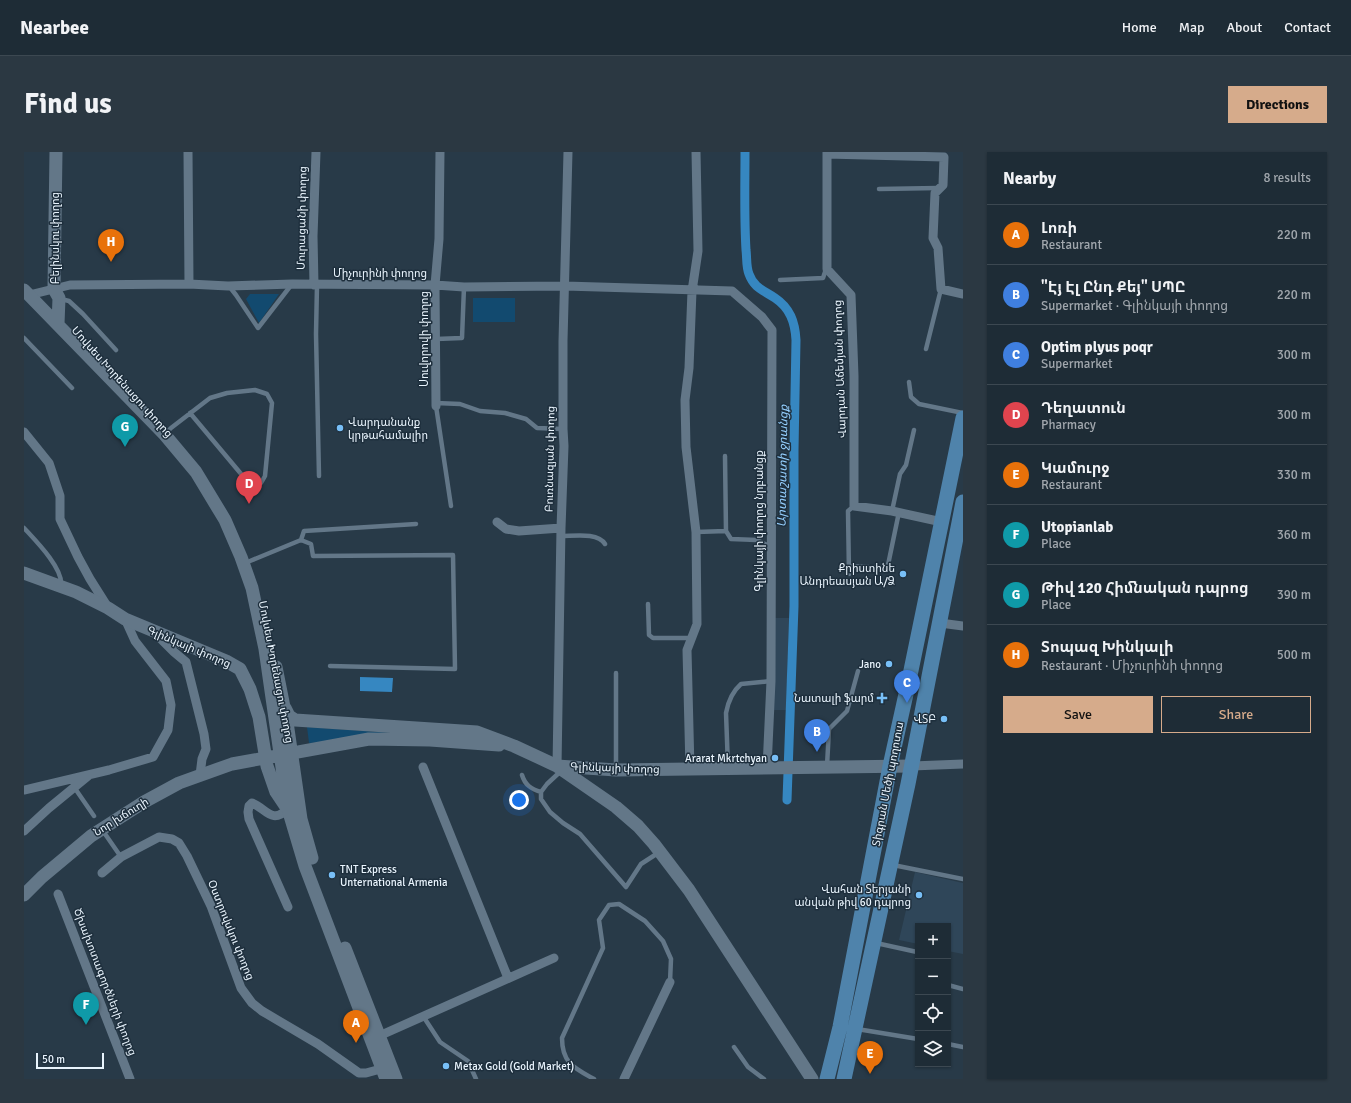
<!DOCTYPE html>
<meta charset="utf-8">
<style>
:root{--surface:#1e2c36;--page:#2b3842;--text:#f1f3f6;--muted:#a1a7ad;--line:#3c4851;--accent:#d6ab8b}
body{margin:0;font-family:Signika,"Noto Sans Armenian",sans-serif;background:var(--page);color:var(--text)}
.controls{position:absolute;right:12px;bottom:12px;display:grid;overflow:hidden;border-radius:0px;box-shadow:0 1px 3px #0004}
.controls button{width:36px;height:36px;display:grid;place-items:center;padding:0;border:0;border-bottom:1px solid var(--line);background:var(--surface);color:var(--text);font:20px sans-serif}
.scale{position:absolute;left:12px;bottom:10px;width:68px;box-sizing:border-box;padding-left:4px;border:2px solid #e9f4fd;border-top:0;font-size:11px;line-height:14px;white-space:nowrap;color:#e9f4fd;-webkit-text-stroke:3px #1e2f3d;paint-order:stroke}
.you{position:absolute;left:495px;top:648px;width:14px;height:14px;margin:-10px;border:3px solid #fff;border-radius:50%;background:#1a73e8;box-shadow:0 0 0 6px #1a73e833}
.badge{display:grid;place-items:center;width:26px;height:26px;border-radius:50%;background:var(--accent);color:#fff;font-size:13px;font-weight:700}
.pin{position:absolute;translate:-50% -33px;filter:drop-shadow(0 1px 2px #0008)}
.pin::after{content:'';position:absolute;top:21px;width:14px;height:12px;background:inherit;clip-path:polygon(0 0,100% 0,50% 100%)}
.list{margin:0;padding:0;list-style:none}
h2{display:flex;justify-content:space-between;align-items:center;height:52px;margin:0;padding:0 16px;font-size:17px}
h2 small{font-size:13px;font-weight:400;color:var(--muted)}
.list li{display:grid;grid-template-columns:26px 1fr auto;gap:12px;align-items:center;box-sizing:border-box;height:60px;padding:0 16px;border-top:1px solid var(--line)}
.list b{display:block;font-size:15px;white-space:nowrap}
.list p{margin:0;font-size:13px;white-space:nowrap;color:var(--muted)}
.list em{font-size:13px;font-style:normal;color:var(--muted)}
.actions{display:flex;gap:8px;padding:12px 16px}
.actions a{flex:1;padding:9px 0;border:1px solid var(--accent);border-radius:0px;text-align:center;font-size:14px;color:var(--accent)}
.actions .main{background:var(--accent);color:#111}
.icon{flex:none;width:22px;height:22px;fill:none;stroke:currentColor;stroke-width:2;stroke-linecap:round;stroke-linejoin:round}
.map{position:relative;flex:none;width:939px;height:927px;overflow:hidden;border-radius:0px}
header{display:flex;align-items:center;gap:24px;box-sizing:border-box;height:56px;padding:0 20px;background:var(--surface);border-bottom:1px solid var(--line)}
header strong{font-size:19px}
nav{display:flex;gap:22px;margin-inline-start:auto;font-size:14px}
.intro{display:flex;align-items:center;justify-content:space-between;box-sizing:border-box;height:96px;padding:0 24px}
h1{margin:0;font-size:28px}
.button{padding:10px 18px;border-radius:0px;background:var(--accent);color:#111;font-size:14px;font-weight:700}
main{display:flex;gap:24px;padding:0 24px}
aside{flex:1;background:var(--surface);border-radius:0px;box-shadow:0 1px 3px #0004}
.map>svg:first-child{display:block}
.built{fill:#2f4659}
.green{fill:#124a6f}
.water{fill:#3687c1}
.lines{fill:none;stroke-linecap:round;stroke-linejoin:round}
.canal{stroke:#3687c1;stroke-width:9}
.lane{stroke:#637788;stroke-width:4.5}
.street{stroke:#637788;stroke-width:9}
.secondary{stroke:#637788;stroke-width:13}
.primary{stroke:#4f83ab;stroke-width:15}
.poi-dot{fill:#78bff7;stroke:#1e2f3d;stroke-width:1.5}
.labels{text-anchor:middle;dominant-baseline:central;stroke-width:3;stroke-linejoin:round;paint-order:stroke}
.street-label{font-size:11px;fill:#e9f4fd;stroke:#1e2f3d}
.poi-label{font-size:11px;fill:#e9f4fd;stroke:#1e2f3d;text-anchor:end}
.water-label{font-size:12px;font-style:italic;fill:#95cffe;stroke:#1e2f3d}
</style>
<header>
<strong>Nearbee</strong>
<nav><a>Home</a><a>Map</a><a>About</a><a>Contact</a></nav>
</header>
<div class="intro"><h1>Find us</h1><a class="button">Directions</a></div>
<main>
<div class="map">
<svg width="939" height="927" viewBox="0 0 939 927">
<rect width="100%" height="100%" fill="#283a48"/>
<path class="built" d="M751 466H765L762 558H750Z
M891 720 939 731V802L924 799V774H894V792L875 788Z"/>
<path class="green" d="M226 142H255L235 171 222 147Z
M449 146H491V170H449Z
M283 575 428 585 285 591Z"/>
<path class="water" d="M336 525 369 526 368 540 336 539Z"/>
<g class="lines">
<path class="canal" d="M721 0C721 33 720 65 722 98 723 105 722 115 725 122 730 136 739 138 751 146 766 156 771 170 772 188L770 298V454L763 648"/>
<path class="lane" d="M855 37 914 36
M756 128 799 126 802 117
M293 133 292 182 295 324
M205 134 212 143 234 176 268 132
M37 147 45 149 59 162 92 198
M0 186 48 236
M412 187 438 186 440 135
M902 197 917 137
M885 230 887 245 895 252 939 261
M412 251 436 252 456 259 481 261 502 267 513 276 539 277
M412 254 427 354
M143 280 147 276 186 246 203 241 231 238 243 242 248 251 241 324 237 331 230 332 223 329 166 261
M701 304 702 379
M868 359 876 322 882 313 890 278
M0 376C11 388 39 416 37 433
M672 380 702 379 707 387 733 388 747 395
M537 384C550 384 574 380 581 392
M277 388 287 392 289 404 429 403 431 517 306 514
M226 409 277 388 280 379 392 372
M825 414 860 416 864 413 875 360
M825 422 824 359 830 354
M624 452 625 483 629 486H668
M803 614 805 577 823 559 834 519
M704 615 702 561C704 550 709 539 717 532L747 529
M592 618V521
M537 619 523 632 517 640V647L526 660 539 671 556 682 602 735 617 712 634 701
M498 623C501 633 507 637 517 640
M50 635 70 664
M79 679 97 705
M869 713 939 727
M852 791 893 800 894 803
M924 833 939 837
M399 864 416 890 444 909 452 927
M833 877 894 887
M924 892 939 895
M710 895 724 915 740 927
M570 927C550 916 538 911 538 886L579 796 575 768 585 753 595 752 621 769 639 789 647 807 646 830"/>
<path class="street" d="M164 0 165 132
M803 0V117L827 143 830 224V354L868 359 918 370
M803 2 920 5 919 33 911 41 909 86 914 96 917 137 939 142
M290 133 289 84 292 0
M5 143 46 133 165 132 204 134 268 132 411 133 440 135 541 134 708 139 738 165 748 178 747 529 743 616
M412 254 411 133 415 87 416 0
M0 280 25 311 36 344V367L54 405 66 427 83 454
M473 370 482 377 495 379 537 376
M916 471 939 474
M132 482 150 500 162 510 180 582 182 597 178 607 176 623
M533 614 537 376 540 294 539 277V189L544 0
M888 614 939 612
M399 615 484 826
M666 617 663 498 673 472 672 380 662 295 661 248 665 216 668 139 674 99 672 0
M0 638 85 618 129 605 144 578 147 553 142 529 111 489 101 467
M264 657C247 673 242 656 228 651L225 654 224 660 225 667 264 755
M0 679 25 656 64 624
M78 721 97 705 135 685 148 687 155 691 163 704 187 754 217 836 228 851 238 859 294 892 335 921H342L364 915
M34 742 106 927
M355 884 530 806
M600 927 646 830"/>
<path class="secondary" d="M32 0 30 137 35 146 34 172
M0 138 141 283 172 320 201 368 217 405 228 436 241 497 264 657 281 714 362 927
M0 421 52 440 84 456 101 467 202 509 216 517 226 537 235 565 243 614 252 640 262 655
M252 515 263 570 277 667 288 706
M261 556 265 564 271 568 453 580 490 594 533 614 592 618 888 614
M534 615 592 655 614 674 630 692 665 738 788 927
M0 743 18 725 67 684 120 650 155 631 208 612 345 587 406 588 475 593
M321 796 372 927"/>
<path class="primary" d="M803 927 816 875 866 614 884 533 939 266
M820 927 884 632 939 350"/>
</g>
<g class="poi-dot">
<circle cx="316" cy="276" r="4"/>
<circle cx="879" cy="422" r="4"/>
<circle cx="865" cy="512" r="4"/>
<path d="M856 540h4v4h4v4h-4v4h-4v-4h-4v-4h4z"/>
<circle cx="920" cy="567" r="4"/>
<circle cx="751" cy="606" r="4"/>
<circle cx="308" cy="723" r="4"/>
<circle cx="895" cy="743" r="4"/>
<circle cx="422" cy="914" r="4"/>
</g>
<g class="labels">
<g class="street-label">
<text transform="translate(278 66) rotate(-89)">Մուրացանի փողոց</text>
<text transform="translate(31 86) rotate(-90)">Բելինսկու փողոց</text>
<text x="356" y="121">Միչուրինի փողոց</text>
<text transform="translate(400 187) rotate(-90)">Սուվորովի փողոց</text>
<text transform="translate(816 217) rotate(-92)">Վարդան Աճեմյան փողոց</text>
<text transform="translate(98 230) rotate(48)">Մովսես Խորենացու փողոց</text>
<text transform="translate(526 307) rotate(-89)">Բուռնազյան փողոց</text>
<text transform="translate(735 369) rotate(-90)">Գլինկայի փողոց նրբանցք</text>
<text transform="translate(165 495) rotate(23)">Գլինկայի փողոց</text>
<text transform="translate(252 520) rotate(79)">Մովսես Խորենացու փողոց</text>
<text transform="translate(591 616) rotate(2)">Գլինկայի փողոց</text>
<text transform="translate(864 632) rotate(-79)">Տիգրան Մեծի պողոտա</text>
<text transform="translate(97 665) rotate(-32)">Նոր խճուղի</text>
<text transform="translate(207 778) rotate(68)">Օստրովսկու փողոց</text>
<text transform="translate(81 830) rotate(69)">Ծխախոտագործների փողոց</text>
</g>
<g class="poi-label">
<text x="324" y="270" text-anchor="start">Վարդանանք<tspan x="324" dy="13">կրթահամալիր</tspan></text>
<text x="871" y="416">Քրիստինե<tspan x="871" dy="13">Անդրեասյան Ա/Ձ</tspan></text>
<text x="857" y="512">Jano</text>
<text x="850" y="546">Նատալի ֆարմ</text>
<text x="912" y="567">ՎՏԲ</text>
<text x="743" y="606">Ararat Mkrtchyan</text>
<text x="316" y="717" text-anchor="start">TNT Express<tspan x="316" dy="13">Unternational Armenia</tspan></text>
<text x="887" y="737">Վահան Տերյանի<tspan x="887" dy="13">անվան թիվ 60 դպրոց</tspan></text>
<text x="430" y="914" text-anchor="start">Metax Gold (Gold Market)</text>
</g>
<g class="water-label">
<text transform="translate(759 314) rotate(-89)">Արտաշատի ջրանցք</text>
</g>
</g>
</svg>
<div class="controls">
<button>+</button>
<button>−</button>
<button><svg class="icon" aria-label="locate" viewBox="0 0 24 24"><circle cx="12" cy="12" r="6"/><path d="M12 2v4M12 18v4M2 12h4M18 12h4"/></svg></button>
<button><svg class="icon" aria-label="layers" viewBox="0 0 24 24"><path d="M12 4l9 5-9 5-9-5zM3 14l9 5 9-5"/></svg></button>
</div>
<div class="scale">50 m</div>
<div class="you"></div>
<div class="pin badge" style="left:332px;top:891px;background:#e8710a">A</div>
<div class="pin badge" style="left:793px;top:600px;background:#3f7fe0">B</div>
<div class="pin badge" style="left:883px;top:551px;background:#3f7fe0">C</div>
<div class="pin badge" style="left:225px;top:352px;background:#e0444e">D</div>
<div class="pin badge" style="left:846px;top:922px;background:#e8710a">E</div>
<div class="pin badge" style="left:62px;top:873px;background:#0f9aa8">F</div>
<div class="pin badge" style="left:101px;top:295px;background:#0f9aa8">G</div>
<div class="pin badge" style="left:87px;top:110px;background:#e8710a">H</div>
</div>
<aside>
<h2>Nearby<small>8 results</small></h2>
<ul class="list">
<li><span class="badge" style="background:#e8710a">A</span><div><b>Լոռի</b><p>Restaurant</p></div><em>220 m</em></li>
<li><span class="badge" style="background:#3f7fe0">B</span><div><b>&quot;Էյ Էլ Ընդ Քեյ&quot; ՍՊԸ</b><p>Supermarket · Գլինկայի փողոց</p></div><em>220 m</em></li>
<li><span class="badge" style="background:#3f7fe0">C</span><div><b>Optim plyus poqr</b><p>Supermarket</p></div><em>300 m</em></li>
<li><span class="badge" style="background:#e0444e">D</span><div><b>Դեղատուն</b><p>Pharmacy</p></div><em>300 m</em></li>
<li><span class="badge" style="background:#e8710a">E</span><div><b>Կամուրջ</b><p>Restaurant</p></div><em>330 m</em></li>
<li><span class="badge" style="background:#0f9aa8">F</span><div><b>Utopianlab</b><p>Place</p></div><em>360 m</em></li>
<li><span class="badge" style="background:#0f9aa8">G</span><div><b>Թիվ 120 Հիմնական դպրոց</b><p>Place</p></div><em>390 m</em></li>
<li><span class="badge" style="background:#e8710a">H</span><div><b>Տոպազ Խինկալի</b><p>Restaurant · Միչուրինի փողոց</p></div><em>500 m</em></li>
</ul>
<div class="actions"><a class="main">Save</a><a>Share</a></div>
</aside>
</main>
